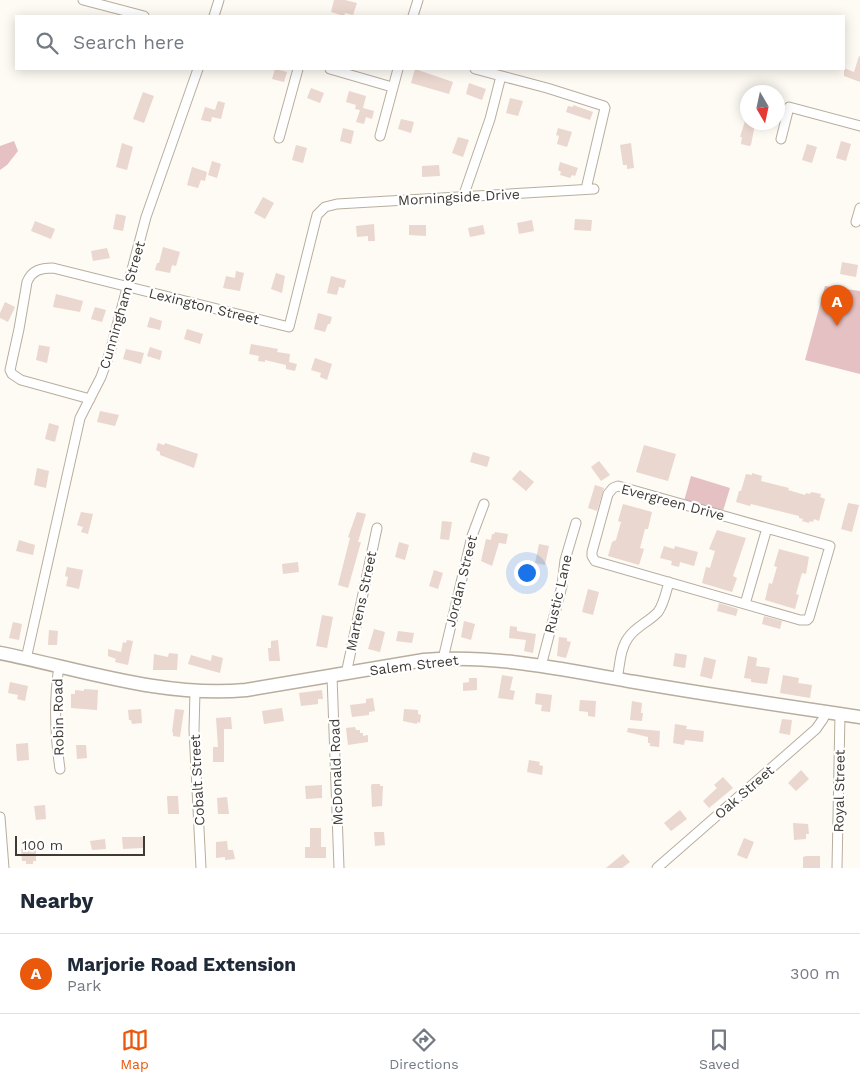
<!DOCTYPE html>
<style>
:root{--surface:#fff;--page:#f6f6f7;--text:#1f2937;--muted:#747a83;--line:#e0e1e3;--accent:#ea580c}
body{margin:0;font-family:"Work Sans",sans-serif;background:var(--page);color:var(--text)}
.compass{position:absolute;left:740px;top:85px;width:45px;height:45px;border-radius:50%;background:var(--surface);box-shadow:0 2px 12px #0003;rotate:171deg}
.scale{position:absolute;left:15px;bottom:12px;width:130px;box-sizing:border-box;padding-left:5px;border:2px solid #3f3a34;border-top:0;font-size:14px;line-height:18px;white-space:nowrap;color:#3f3a34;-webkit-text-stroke:4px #fff;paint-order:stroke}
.you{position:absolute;left:526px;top:572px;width:18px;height:18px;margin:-12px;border:4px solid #fff;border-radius:50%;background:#1a73e8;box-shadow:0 0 0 8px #1a73e833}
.badge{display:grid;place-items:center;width:32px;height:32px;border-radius:50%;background:var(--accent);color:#fff;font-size:16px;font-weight:700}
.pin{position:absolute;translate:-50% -41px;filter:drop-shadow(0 1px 2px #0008)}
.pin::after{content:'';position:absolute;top:26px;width:18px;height:15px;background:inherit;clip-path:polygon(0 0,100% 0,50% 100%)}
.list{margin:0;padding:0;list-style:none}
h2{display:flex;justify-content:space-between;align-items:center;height:65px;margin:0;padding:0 20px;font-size:21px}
h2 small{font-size:16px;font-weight:400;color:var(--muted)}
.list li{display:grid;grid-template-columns:32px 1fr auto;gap:15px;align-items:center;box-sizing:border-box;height:80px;padding:0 20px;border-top:1px solid var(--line)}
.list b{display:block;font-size:19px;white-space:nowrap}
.list p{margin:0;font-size:16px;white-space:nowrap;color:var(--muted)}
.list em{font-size:16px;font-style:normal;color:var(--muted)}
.icon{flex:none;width:28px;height:28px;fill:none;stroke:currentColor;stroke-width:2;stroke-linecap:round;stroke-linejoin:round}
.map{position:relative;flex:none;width:860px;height:868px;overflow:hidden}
.search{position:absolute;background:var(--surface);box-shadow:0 2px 12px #0003;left:15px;right:15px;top:15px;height:55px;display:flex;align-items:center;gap:12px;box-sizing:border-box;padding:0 18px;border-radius:0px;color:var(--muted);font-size:19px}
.sheet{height:145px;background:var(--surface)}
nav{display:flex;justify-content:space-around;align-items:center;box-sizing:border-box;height:70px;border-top:1px solid var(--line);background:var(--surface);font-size:14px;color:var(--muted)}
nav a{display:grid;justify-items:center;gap:2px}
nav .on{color:var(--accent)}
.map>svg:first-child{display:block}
.green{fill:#e5c1c3}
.building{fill:#ead7cf}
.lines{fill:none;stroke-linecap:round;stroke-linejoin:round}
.street-casing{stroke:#b8ae9f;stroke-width:11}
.secondary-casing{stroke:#b8ae9f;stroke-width:15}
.street{stroke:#fff;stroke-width:9}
.secondary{stroke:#fff;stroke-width:12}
.labels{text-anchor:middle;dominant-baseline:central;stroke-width:4.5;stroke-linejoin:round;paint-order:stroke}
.street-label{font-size:14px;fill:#3f3a34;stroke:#fff}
</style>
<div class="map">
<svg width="860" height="868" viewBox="0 0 860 868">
<rect width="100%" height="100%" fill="#fefaf4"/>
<path class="green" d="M14 141 18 151 7 165 0 170V146Z
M825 286 860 291V374L805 360Z
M691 476 730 488 723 511 684 501Z"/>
<path class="building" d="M334 0H345L357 3 353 15 345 13 344 16 331 12Z
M859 56 860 57V82L844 76V68L854 72Z
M275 69 287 72 284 82 272 79Z
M415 69 453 82 449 94 411 83Z
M469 83 486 89 482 100 466 94Z
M311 88 324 93 320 103 307 98Z
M349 91 366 96 363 108 374 111 372 119 366 117 364 124 356 122 360 110 355 109 356 105 346 102Z
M143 92 154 96 144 123 133 119Z
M510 98 523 101 518 116 506 113Z
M218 101 225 103 221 119 212 117 211 122 201 120 205 107 215 110Z
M573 105 593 112 590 120 566 112 568 106 573 107Z
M401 119 414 122 411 133 398 129Z
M745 121 755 124 751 145 749 146 741 144 742 137H740Z
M343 128 354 131 351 144 340 141Z
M558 128 572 132 567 147 557 144 559 136 556 135Z
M458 137 469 140 463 157 452 153Z
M841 141 851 144 846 161 836 158Z
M122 143 133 147 127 170 116 167Z
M631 143 634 168 627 169V165H623L620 145Z
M807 144 817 147 812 163 802 160Z
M296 145 307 148 303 163 292 160Z
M212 161 221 164 217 178 208 175Z
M560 162 578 168 575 176 572 175 570 178 560 175 561 172 558 170Z
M439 165 440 176 422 177V166Z
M192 167 207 172 205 181 201 180 198 188 187 185Z
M263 197 274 203 265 219 254 213Z
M116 214 126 216 123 231 113 229Z
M575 219 592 220 591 231 574 230Z
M532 220 534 231 519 234 517 223Z
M35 221 55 229 51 239 31 231Z
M374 224 375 241H368V236L357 237 356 226Z
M409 225H426V236L409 235Z
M483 225 485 234 470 237 468 228Z
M163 247 180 252 176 266 172 265 170 273 155 270 157 263H159Z
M107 248 110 258 93 261 91 251Z
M842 262 858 265 856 277 840 274Z
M236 271 244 273 240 291 223 288 226 276 235 278Z
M276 273 285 276 282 293 271 289Z
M331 276 346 280 344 288 339 287 337 295 327 293Z
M56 294 83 301 80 312 53 307Z
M5 302 15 307 8 322 0 318V313Z
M95 307 106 310 102 322 91 319Z
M318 313 332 317 330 324H328L325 332 314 329Z
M150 317 162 321 160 330 147 327Z
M187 329 203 334 200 344 184 339Z
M251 344 278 349 277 352 290 354 289 362 297 364 295 371 286 369V365L265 360V362L258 361 259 356 249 354Z
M39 345 50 347 47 363 36 360Z
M150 347 162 351 160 360 147 356Z
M126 349 144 353 141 364 123 359Z
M315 358 332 364 327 380 320 377 321 373 311 370Z
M100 411 119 415 115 426 97 422Z
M49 423 59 426 55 442 45 439Z
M158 443 164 445 165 443 198 454 194 468 160 455V452L156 450Z
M644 445 676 454 668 481 636 472Z
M473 452 490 457 487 467 470 462Z
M599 461 610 475 601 481 591 467Z
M37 468 49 471 46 488 34 485Z
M520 470 534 482 526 491 512 479Z
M752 473 762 476 761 481 789 488 788 490 805 495 806 493 810 494 811 492 821 494 820 497 825 499 819 521 814 519 813 522 810 521 809 523 802 521 803 519 799 518V516L751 504 750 506 736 502 739 491H741L746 474 752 475Z
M595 485 604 488 597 511 588 508Z
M848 503 859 505 852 532 841 529Z
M623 504 652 512 648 529H645L640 548 644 549 639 565 608 556 612 542 616 540 621 522 618 521Z
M81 512 93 514 88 534 81 532 83 527 77 525Z
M357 512 366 514 358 542H361L348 588 338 585 350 538 348 537Z
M442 521 452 522 449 540 440 539Z
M717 530 746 538 733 576 737 578 732 592 702 583 706 567 710 568 715 551 709 549Z
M495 532 508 534 506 544 499 543 492 566 481 561 486 539 491 540 492 534H494Z
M19 540 35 545 33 555 16 551Z
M399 542 409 545 405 560 395 557Z
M539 544 549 546 545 565 535 563Z
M664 546 674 549 675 546 698 552 694 566 680 562 679 567 671 565 672 561 660 558Z
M779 549 809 557 806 574 802 573 796 594 799 595 795 609 765 600 769 583 772 584 777 567 774 566Z
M298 562 299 572 283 574 282 564Z
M67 567 83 570 79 589 66 586 68 577 65 576Z
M434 570 443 573 438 589 429 586Z
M588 589 599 592 593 615 582 612Z
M719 603 738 609 736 616 717 611Z
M322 615 333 617 327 648 316 646Z
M764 616 782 621 780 629 762 624Z
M464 621 475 624 471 640 461 637Z
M13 622 22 624 19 640 9 638Z
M510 626 517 627V631L536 634 533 653 524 651 526 640 509 638Z
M374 629 385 632 380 652 368 649Z
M49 630 58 631 57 645H48Z
M398 631 414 633 412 643 396 641Z
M559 637 567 638V641L571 642 566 658 557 656Z
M127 640 133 641 128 665 115 662 116 659 108 656V649L121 652 123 642 126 643Z
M278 640 280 661H269L268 648H271V641Z
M169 653 178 654 177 670H153L154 654 168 657Z
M675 653 687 655 685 668 673 666Z
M191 655 211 661 212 655 223 658 220 673 188 664Z
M748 656 757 658 756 666 770 668 767 684 751 682V679L744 678Z
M704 657 716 660 712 679 700 676Z
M502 675 513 677 510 690 515 691 513 700 498 698Z
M783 675 799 678 798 683 812 685 810 698 780 693Z
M469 678H477V690L463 691V683L469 682Z
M10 682 28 686 25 701 17 699 18 695 8 693Z
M84 689 98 690 97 710 71 708V694H75V690L84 691Z
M322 690 323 699H318V704L301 706 299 693Z
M536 693 552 695 550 712 541 711 542 705 535 704Z
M373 698 375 711 369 712V715L352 717 350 705 366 703V699Z
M580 700 596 701 595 717 588 716V712L579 711Z
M632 701 642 703 641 713H643L642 721 630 720Z
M282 708 284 721 264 724 262 711Z
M141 709 142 723 132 724 131 720H129L128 710Z
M175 709 184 710 180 737 173 736V732H172Z
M404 709 418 710V714L421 715 420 723 417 722V724L403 721Z
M231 717 232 729H224V762H213V747H218L216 718Z
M782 719 792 720 790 735 779 733Z
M675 724 687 726 686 729 704 731 703 742 685 740 684 745 673 743Z
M355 727 356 730H360V733H363V736L368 735V742L348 745 346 728Z
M628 728 660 731 659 747 650 746V743H648V737L627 732Z
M28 743 29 760 17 761 16 744Z
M76 745H86L87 758 77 759Z
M529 760 540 762 539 765 543 766 542 775 527 772Z
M801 770 809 779 796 791 788 783Z
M723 777 733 788 709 808 703 801 717 788 714 785Z
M372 784H380V786H383L382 806 372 807 371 786Z
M322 785V798L306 799 305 786Z
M167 796H178L179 814H168Z
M227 797 229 814H218L217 798Z
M45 805 46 819 36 820 34 806Z
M680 810 687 819 671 831 664 823Z
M793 823 808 824 809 834H806V839L794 840Z
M310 828H321V847H326V858H305V847H310Z
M374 832H384L385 845 375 846Z
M122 837H143V848L123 849Z
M744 838 754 842 747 859 737 855Z
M105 839 106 849 92 850 90 841Z
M227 841 228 850H233L235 859 225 860V857L216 858V842Z
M36 848V861H33V864H26V861H22L21 849Z
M623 854 630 862 622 868H606Z
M806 856H820V868H803V857Z"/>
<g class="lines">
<defs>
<path id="street" d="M83 0 144 16
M214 16 219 0
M413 16 418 0
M330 69 392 87
M475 69 547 88 604 106 605 108 586 189
M380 136 398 69
M279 138 298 69
M781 139 789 107 860 126
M463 197 490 119 501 76
M856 222 860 208
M90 399 21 380 12 374 10 370 19 329 27 282C32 270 41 268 53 268L289 327 317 215 325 207 337 204 594 189
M618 486 830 546 809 618 807 620H800L595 561 592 556V552L608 494 613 488Z
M745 604 767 528
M26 659 80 418 101 377 110 352 146 217 198 69
M443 659 472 536 484 504
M59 666C54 699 55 736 60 769
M541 666 562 586 565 560 576 523
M346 674 377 528
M332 676 339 868
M617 679C620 665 620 649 628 638 636 626 649 622 658 612 664 604 666 592 669 582
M195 691 194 730 201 868
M0 817 4 868
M657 868 816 729 823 719 826 712
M837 868 840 714"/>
<path id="secondary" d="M0 653C80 669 163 698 246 690L424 660C495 654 565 670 635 682 710 695 785 706 860 717"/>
</defs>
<use href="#street" class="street-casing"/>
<use href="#secondary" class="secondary-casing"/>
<use href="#street" class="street"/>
<use href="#secondary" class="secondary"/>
</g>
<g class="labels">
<g class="street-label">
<text transform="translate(459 197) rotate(-3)">Morningside Drive</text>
<text transform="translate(122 305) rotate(-74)">Cunningham Street</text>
<text transform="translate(204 306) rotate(14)">Lexington Street</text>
<text transform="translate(673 502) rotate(15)">Evergreen Drive</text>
<text transform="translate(461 581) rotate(-76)">Jordan Street</text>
<text transform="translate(558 594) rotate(-77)">Rustic Lane</text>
<text transform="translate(361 601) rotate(-78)">Martens Street</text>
<text transform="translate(414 665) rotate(-7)">Salem Street</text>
<text transform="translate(58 717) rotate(-91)">Robin Road</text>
<text transform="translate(336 772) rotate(-92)">McDonald Road</text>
<text transform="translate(197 780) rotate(-93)">Cobalt Street</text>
<text transform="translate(839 791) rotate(-89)">Royal Street</text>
<text transform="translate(744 792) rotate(-41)">Oak Street</text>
</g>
</g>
</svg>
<svg class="compass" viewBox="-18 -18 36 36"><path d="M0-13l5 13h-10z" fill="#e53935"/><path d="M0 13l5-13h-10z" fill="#747a83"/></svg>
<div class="scale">100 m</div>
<div class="you"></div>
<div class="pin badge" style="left:837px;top:326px">A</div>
<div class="search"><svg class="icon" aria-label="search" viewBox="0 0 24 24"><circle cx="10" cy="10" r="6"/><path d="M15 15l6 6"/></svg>Search here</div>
</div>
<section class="sheet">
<h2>Nearby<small></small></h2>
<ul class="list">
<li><span class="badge">A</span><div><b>Marjorie Road Extension</b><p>Park</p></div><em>300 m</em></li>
</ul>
</section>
<nav>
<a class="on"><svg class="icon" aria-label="map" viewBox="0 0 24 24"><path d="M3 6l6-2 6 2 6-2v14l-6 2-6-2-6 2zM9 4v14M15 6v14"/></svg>Map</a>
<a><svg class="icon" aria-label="directions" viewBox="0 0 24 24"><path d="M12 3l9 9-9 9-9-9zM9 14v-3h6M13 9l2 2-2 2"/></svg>Directions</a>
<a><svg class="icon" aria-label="saved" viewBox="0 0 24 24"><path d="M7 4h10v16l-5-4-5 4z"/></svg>Saved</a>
</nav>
